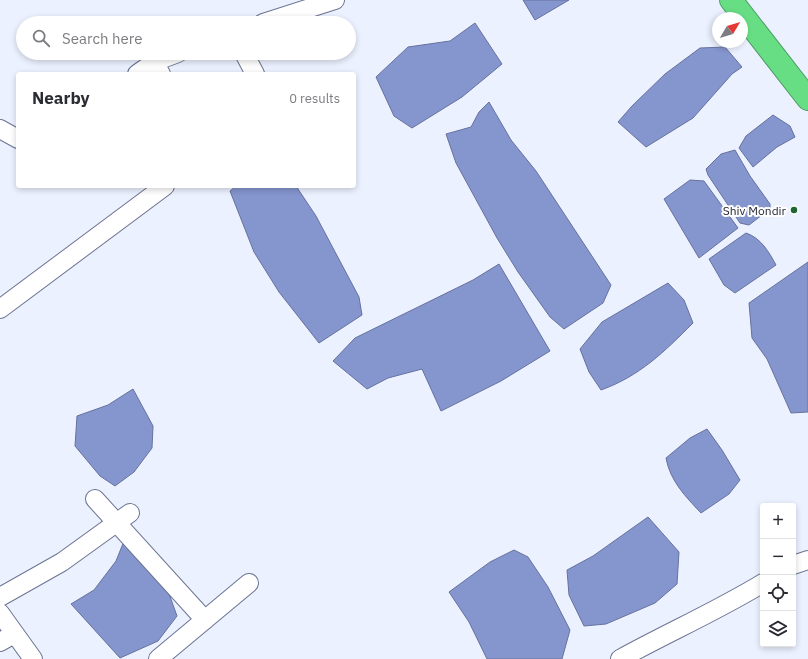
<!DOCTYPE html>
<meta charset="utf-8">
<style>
:root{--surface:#fff;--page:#f2f2f3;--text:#2b2b33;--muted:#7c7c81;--line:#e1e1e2}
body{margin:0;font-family:"IBM Plex Sans",sans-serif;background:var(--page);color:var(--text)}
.controls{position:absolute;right:12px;bottom:12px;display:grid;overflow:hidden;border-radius:4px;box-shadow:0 2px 6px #0003}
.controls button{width:36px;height:36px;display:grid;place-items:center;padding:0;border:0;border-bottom:1px solid var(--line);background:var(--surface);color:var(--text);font:20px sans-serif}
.compass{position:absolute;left:712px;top:12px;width:36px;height:36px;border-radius:50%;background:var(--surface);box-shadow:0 2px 6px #0003;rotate:52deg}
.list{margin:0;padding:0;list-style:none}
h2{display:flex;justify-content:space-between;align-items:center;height:52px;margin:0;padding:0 16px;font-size:17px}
h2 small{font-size:13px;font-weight:400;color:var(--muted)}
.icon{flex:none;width:22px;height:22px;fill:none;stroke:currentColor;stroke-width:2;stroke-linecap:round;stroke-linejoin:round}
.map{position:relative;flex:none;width:808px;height:659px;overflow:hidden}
.search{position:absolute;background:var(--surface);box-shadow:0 2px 6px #0003;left:16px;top:16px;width:340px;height:44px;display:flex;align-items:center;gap:10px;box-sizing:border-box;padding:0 14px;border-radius:22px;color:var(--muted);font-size:15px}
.panel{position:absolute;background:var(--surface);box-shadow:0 2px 6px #0003;left:16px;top:72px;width:340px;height:116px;border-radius:4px}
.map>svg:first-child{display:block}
.water{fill:#8595ce;stroke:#66729e}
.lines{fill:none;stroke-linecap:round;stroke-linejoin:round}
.street-casing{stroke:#6b7492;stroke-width:20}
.highway-casing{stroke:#4e9c66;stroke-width:24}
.street{stroke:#fff;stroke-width:18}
.highway{stroke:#68de84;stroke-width:22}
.poi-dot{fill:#1e6632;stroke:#fefefe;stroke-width:1.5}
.labels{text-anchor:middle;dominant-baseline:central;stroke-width:4;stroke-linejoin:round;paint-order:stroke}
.poi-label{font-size:12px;fill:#1f222f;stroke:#fefefe;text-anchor:end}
</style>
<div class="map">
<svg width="808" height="659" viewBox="0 0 808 659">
<rect width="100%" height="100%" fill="#ecf1ff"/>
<path class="water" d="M523 0H569L535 20Z
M475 23 502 64 462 97 412 128 394 116 376 77 408 47 450 41Z
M725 47 742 67 732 74 693 118 646 147 618 122 632 106 665 74 700 48Z
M489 102 511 140 536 171 611 285 603 303 564 329 550 317 518 272 497 238 456 163 446 134 471 127 479 112Z
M773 115 790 126 795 137 777 147 753 167 739 148 746 136Z
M735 150 750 176 770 204V209L749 225 740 223 708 175 706 169 721 154Z
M690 180 704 181 738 228 699 258 664 199Z
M236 186H296L316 216 359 297 362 315 319 343 279 292 254 252 230 191Z
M746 233C761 238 769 252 776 265L735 293 724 285 709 259Z
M808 262V412L791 413 767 359 752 338 749 303Z
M499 264 550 351 501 381 441 411 422 369 388 378 367 389 333 361 355 338 473 280Z
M668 283 684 300 693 323C664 352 640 376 601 390L589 372 580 349 602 322Z
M133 389 153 426 152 448 134 472 115 486 100 476 75 446 77 416 108 405Z
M707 429 722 450 740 480 729 494 701 513C686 497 670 481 666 458L690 438Z
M648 517 679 552 677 584 655 603 606 624 584 626 569 595 567 570 593 556Z
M124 541 167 588 177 616 158 641 120 658 71 604 94 590 116 561Z
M514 550 528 557 548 587 570 630 562 659H487L469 622 449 592 490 562Z"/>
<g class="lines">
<defs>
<path id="street" d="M263 23 335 0
M244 53 255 74
M137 74 154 62
M161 74 154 62 178 53
M0 129 18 139
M0 309 165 186
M95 499 205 620
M793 565 808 560
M0 597 62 562 130 513
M0 613 33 659
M0 642 14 634
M158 659 249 583
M620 659C667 633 717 611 763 583"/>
<path id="highway" d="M731 0 808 99"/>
</defs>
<use href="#street" class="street-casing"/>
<use href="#highway" class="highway-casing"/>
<use href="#street" class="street"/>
<use href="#highway" class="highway"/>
</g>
<circle class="poi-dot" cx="794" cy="210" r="4"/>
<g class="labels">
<g class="poi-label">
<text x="786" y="210">Shiv Mondir</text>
</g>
</g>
</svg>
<div class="controls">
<button>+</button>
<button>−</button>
<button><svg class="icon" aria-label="locate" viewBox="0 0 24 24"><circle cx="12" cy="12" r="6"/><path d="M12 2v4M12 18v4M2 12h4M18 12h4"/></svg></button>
<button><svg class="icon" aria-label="layers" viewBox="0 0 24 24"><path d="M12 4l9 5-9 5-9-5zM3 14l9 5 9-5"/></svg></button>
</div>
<svg class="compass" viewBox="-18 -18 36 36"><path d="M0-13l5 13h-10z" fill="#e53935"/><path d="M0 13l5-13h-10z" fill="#7c7c81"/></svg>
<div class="search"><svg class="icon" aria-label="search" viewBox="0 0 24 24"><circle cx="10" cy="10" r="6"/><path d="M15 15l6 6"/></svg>Search here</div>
<section class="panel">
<h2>Nearby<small>0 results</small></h2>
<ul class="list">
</ul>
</section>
</div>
